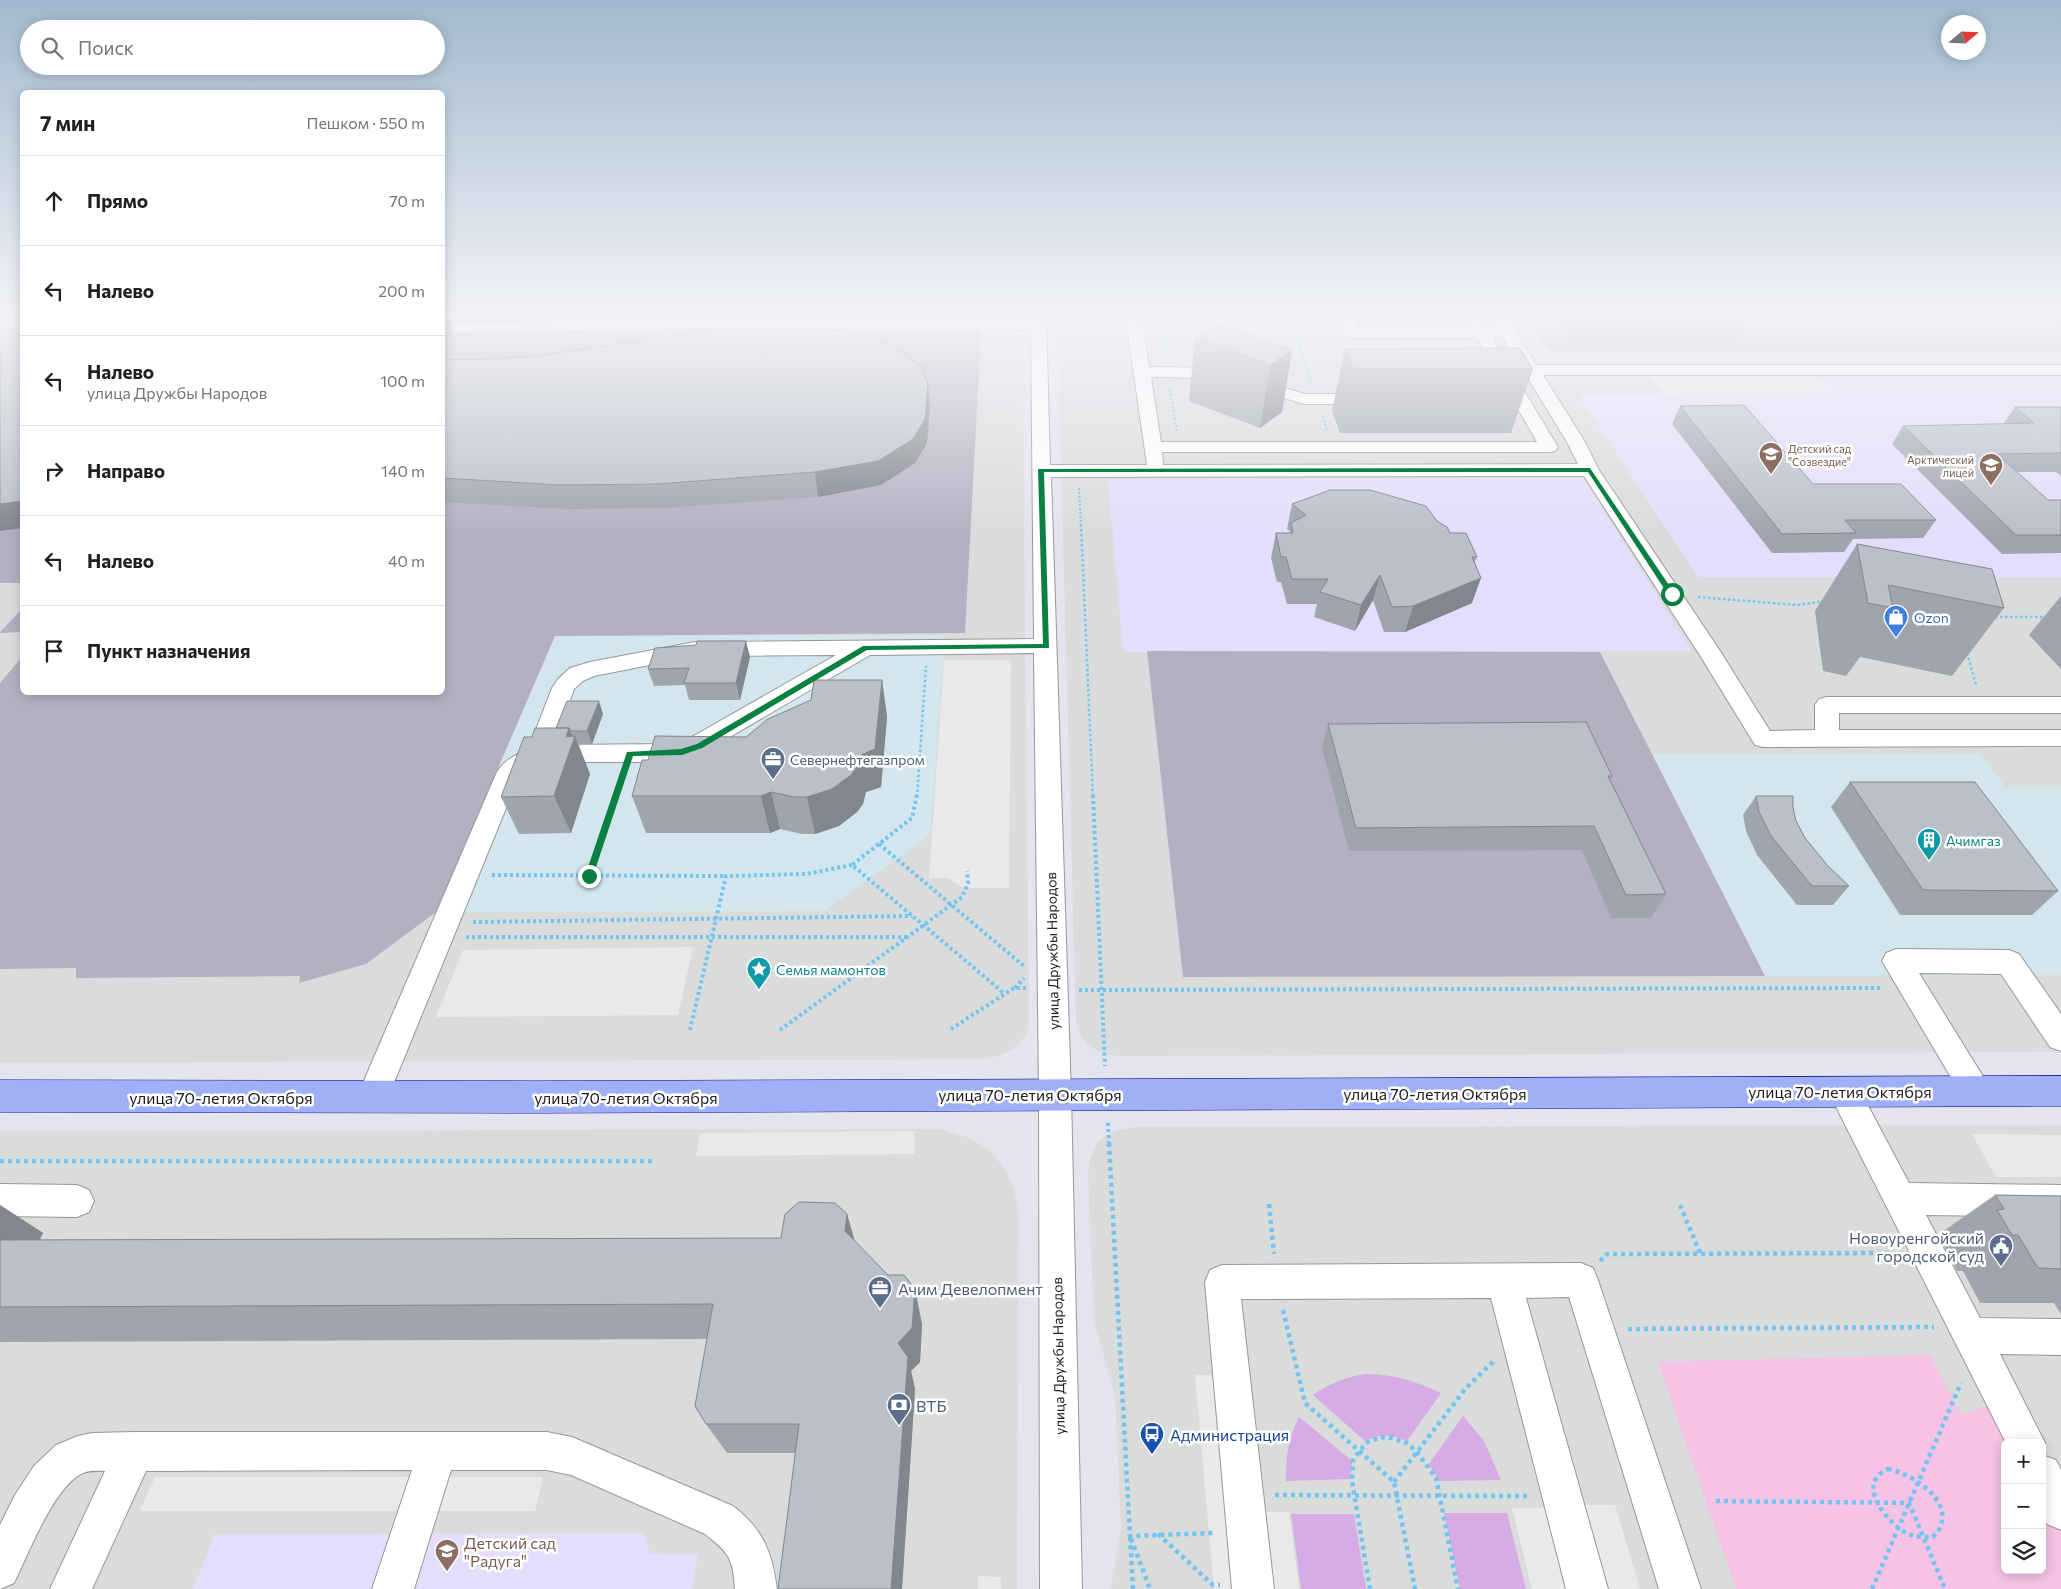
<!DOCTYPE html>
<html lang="ru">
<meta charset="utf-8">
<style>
:root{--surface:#fff;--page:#f2f2f2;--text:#202124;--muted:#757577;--line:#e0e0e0}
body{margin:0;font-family:Commissioner,sans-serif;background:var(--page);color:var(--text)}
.controls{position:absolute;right:15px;bottom:15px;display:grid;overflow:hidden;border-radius:8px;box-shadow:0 2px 12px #0003}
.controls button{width:45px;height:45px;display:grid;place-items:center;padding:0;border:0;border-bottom:1px solid var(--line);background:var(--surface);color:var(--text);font:25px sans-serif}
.compass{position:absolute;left:1941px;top:15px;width:45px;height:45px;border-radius:50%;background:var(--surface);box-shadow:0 2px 12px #0003;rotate:71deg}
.stop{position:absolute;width:15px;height:15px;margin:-11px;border:4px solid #0b8043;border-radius:50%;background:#fff}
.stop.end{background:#0b8043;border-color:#fff;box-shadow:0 1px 5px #0008}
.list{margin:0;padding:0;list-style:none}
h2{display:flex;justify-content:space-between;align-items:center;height:65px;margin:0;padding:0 20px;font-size:21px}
h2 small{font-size:16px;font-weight:400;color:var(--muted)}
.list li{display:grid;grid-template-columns:32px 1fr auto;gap:15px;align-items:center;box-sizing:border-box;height:90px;padding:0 20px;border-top:1px solid var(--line)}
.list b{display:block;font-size:19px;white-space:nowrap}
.list p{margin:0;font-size:16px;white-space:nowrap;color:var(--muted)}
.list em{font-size:16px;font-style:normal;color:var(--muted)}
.icon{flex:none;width:28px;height:28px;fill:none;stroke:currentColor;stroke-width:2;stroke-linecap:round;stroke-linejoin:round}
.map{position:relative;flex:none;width:2061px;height:1589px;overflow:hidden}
.search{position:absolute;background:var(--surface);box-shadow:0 2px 12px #0003;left:20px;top:20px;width:425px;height:55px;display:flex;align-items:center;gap:12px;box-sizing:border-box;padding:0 18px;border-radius:28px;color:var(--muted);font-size:19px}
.panel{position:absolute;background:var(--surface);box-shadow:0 2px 12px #0003;left:20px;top:90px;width:425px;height:605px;border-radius:8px}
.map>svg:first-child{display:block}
.residential{fill:#dadbdb;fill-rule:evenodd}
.commercial{fill:#d3e6ee}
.education{fill:#e5ddfd}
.construction{fill:#b4afc2}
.grass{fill:#d7abe6}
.park{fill:#f6c2e5}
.parking{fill:#e9e9e9}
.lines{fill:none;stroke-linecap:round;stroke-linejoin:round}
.minor-casing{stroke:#979797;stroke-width:2}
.major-casing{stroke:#08148e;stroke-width:1}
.path-far3{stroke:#70c5f2;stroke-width:2;stroke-dasharray:2 2;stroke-linecap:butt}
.path-far2{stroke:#70c5f2;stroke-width:2.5;stroke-dasharray:2.5 2.5;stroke-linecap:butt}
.path-far1{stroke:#70c5f2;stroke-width:4;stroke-dasharray:3 3;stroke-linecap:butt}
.path{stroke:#70c5f2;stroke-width:4.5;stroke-dasharray:4 4;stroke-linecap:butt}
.minor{fill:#fff;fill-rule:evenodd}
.major{fill:#9fb0f7;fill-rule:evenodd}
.wall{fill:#a0a4ad}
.shaded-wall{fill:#82868d}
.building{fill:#babfc9;stroke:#82868d}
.route{fill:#0b8043}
.labels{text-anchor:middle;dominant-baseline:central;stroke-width:5;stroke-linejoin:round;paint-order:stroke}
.far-education-label{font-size:11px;fill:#785e54;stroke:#fff;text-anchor:start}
.shop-label{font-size:14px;fill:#366cbe;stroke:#fff;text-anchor:start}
.service-label{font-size:14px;fill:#4e5e75;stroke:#fff;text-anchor:start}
.culture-label{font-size:14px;fill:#0d838f;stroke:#fff;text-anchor:start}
.street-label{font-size:14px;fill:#1d1d1d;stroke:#fff}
.near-street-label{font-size:16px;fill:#1d1d1d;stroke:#fff}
.near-service-label{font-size:16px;fill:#4e5e75;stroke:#fff;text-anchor:start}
.near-transit-label{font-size:16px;fill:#164399;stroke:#fff;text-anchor:start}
.near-education-label{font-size:16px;fill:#785e54;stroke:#fff;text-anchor:start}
</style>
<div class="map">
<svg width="2061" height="1589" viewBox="0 0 2061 1589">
<rect width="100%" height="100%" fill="#e3e4ee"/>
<path class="residential" d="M0 313H22V692H442L443 313H1022L1029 1023 1025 1037 1013 1049 1001 1055 984 1059 0 1063Z
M1057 313H2061V1052L1125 1056 1108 1055 1090 1047 1080 1035 1076 1020Z
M2061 1125V1589H1111L1121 1528 1115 1395 1094 1322 1088 1174 1091 1156 1099 1140 1116 1130 1138 1127ZM2005 1443H2042V1570H2005Z
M938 1129 970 1138 990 1151 1004 1168 1014 1189 1019 1217 1017 1589H0V1131Z"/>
<path class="commercial" d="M945 635 930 835 824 911 436 912 555 636Z
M1651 754H1980L2007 788H2061V975L1765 976Z"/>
<path class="education" d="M1818 379H2061V577H1698L1578 395 1831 394Z
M1583 478 1692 651 1123 652 1108 479Z
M643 1533 650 1554 698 1555 692 1589H193L215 1534Z"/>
<path class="construction" d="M0 313H22V583H0Z
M443 313H982L965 633 555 636 436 912 366 964 299 983 300 976 76 978V968L0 969V683L22 657V692H442Z
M1523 313H2061V351H1549Z
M22 609V632L0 633V632Z
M1147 651 1600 652 1765 976 1183 977Z"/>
<path class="grass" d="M1365 1374C1393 1374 1415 1381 1441 1393L1407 1441C1391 1434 1380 1434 1365 1441L1313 1395C1329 1384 1346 1377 1365 1374Z
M1463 1416 1484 1441 1501 1480 1439 1481 1429 1464Z
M1299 1417 1352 1461 1350 1479 1286 1481C1286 1455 1288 1440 1299 1417Z
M1444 1513H1507L1526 1589H1460Z
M1291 1514H1354L1366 1589H1301Z"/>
<path class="park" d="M1930 1355 1961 1414 1999 1403 2018 1443H2005V1570H2042V1492L2061 1530V1589H1736L1658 1362Z"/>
<path class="parking" d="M1651 376H1814L1832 394 1665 395Z
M944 660H1011L1009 888H964L948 878H929Z
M693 947 678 1015 436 1017 463 950Z
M915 1131 914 1154 696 1156 700 1133Z
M1972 1134 2061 1135V1177H1996Z
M1195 1375H1217L1238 1589H1214Z
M155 1477H543L535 1511H140Z
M1581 1505H1615L1640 1589H1605Z
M1512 1508H1547L1569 1589H1532Z
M1263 1512H1289L1299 1589H1272Z
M978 1576 1001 1577V1589H978Z"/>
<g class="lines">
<defs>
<path id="minor" d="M1030 313H1046L1050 465H1147L1125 313H1351L1358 328H1471L1462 313H1478L1487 328 1498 329 1488 313H1504L1536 365H2061V375H1543L1585 442 1599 470 1720 651 1770 731 1815 730V705L1819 699 1827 697H2061V713H1839V730H2061V746L1763 747 1755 745 1701 657 1584 476 1051 477 1071 1094 1082 1589H1040L1039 1094 1034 653 870 655 699 755 671 762H545L530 768 518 779 384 1107 373 1111 362 1107 357 1097 496 774C503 761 514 755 528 750L552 688 558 679 570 668 590 662 695 642 1034 639 1031 330 701 328 458 332 453 330 450 327 453 324 701 318 1030 320ZM1142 321H1339L1346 336 1352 338H1477L1537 442H1161L1151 377 1218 378 1304 404H1367L1373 403 1375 399 1373 395 1367 394H1305L1219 368 1149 367ZM1502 336 1520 365 1513 367 1511 369 1492 338ZM1514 374 1526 375 1567 442 1578 464 1163 465 1162 452H1549L1555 451 1558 447ZM836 655 683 742 671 744 554 745 574 689 583 681 594 676 695 656Z
M1896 949 2009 950 2019 954 2061 1014V1051L2050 1047 2001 974 1919 973 1992 1091 1987 1101 1976 1105 1965 1101 1882 961 1886 953Z
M1844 1077 1855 1081 1909 1183 2061 1185V1217L1926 1215 1980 1318 2061 1319V1355L2000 1354 2045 1443 2042 1450V1443H2006L1828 1091 1833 1081Z
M0 1184 77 1185 89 1190 94 1201 89 1212 77 1217 0 1216Z
M1581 1263 1593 1268 1598 1280 1701 1589H1659L1569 1297 1526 1298 1608 1589H1566L1491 1298 1241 1299 1274 1589H1232L1205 1282 1210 1270 1222 1265Z
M135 1432H547L572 1437 733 1506C763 1529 772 1552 777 1589H735C733 1558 729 1553 705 1534L571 1475 547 1470H451L414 1589H372L412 1470 146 1471 92 1589H50L105 1471C98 1471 90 1470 83 1473 54 1486 28 1555 14 1583L0 1589V1525L15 1495 34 1466 56 1445 78 1436 92 1433Z
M2042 1455 2056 1460 2061 1470V1530L2047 1524 2042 1515Z"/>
<path id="major" d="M2061 1076V1106L535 1113 0 1112V1080L535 1081Z"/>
</defs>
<use href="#minor" class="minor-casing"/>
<use href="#major" class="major-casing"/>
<path class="path-far3" d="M1160 333 1164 354
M1295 334 1312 382
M1170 390 1177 431
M1323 416 1327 430
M1079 488 1081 525"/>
<path class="path-far2" d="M1081 524 1093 797
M1698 597 1798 605 1824 601
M1995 617H2046
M1967 653 1976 685
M615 797 623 774
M917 797 926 666"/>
<path class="path-far1" d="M917 795 912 818 852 865 1005 994
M1093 795 1105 1066
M879 844 1025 967
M492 875 726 876
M589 876 616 795
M473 922 912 916
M466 937H908
M1015 988 1024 978
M1079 990 1883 988
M951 1029 1014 988H1026
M690 1030 726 876 806 874 852 865
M780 1030 962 897 968 883 967 871
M1108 1123 1109 1144"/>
<path class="path" d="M1109 1143 1130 1536 1214 1533
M0 1161H653
M1269 1204 1274 1254
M1680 1205 1700 1253
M1600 1261 1607 1254 1896 1253
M1283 1310 1305 1403 1394 1482 1415 1589
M1628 1329 1934 1327
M1888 1469C1910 1473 1953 1499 1940 1527 1939 1531 1935 1534 1933 1537 1923 1537 1915 1537 1906 1533 1891 1525 1862 1493 1878 1476 1880 1473 1885 1471 1888 1469Z
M1394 1482 1466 1388 1494 1361
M1275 1495 1531 1496
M1716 1501 1909 1503 1945 1589
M1158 1534 1213 1585H1220
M1133 1589 1130 1536 1150 1589
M1370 1589 1352 1481 1353 1460 1366 1443 1380 1437 1392 1438 1407 1443 1417 1452 1436 1478 1458 1589
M1872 1589 1961 1383"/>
<use href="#minor" class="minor"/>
<use href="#major" class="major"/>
</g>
<path class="wall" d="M1554 313H1741L1745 317 1735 339H1573Z
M1195 338 1292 350 1282 412 1260 428 1189 401Z
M1345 349 1533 369 1511 433H1340L1332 411Z
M442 360 930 408 927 443 915 463 881 485 818 497 665 508 568 509 442 502Z
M1680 406 1813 484 1936 520 1923 538 1853 539 1844 552 1772 553 1672 424Z
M2015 407H2061V476L2056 472H2017L2048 500H2061V553L2002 554 1892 444 1903 426 2003 424Z
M1292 504 1437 521 1450 533 1477 557 1474 563 1472 603 1405 632H1384L1373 600 1355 631 1314 617 1317 604H1287L1281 582H1277L1271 558 1276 533H1289L1290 531 1287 529Z
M1857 544 2004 608 1952 676 1860 657 1846 676 1823 671 1815 611Z
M2061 596V669L2029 635Z
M750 657 740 700H689L685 685 654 686 648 669Z
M882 680 887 717 881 787 866 792 863 804 857 812 839 826 815 834H802L780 829 770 833H646L632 796 648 760 746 737Z
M603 714 592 744H578L590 774 571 833 519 834 501 797 532 737Z
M1328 724 1612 776 1610 780 1666 894 1651 918H1611L1582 850 1349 851 1322 748Z
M1850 782 2058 891 2032 915H1900L1831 807Z
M1756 796 1793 807 1796 821 1805 838 1828 866 1849 886 1833 905H1797L1757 855 1746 831 1743 815Z
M1995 1195 2061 1196V1314L2054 1303H1980L1963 1271H1957L1944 1246 1948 1243 1942 1232Z
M0 1205 43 1233 40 1240 781 1238 847 1214 854 1240 922 1324 920 1362 911 1371 915 1389 902 1589H778L796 1453H727L706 1424 707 1339 0 1342Z"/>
<path class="shaded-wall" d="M1292 350 1282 412 1260 428 1270 365Z
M928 385 930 408 927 443 915 463 881 485 818 497 815 472Z
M22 501V528L0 531V504Z
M1380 575 1373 600 1355 631 1361 605Z
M1481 578 1472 603 1405 632 1413 606Z
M746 641 750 657 740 700 736 683Z
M882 680 887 717 881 787 866 792 863 804 857 812 839 826 815 834 807 797Z
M599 701 603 714 592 744 587 731Z
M569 728 574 740 575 736 590 774 571 833 554 796 566 737Z
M771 792 780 829 770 833 761 796Z
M0 1205 43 1233 35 1248 0 1253Z
M847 1214 858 1252 845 1231Z
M915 1289 922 1324 920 1362 911 1371 915 1389 902 1589H891L898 1343Z"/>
<path class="building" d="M1577 313H1741L1745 317 1580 318Z
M22 314V501L0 504V320Z
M1218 324 1292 350 1270 365 1195 338Z
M810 328 842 331 878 341 898 350 922 368 928 385 925 419 913 439 878 461 815 472 658 484 560 485 442 478V360L493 359 538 356 709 331Z
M1520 348 1533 369H1353L1345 349Z
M1744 405 1813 484H1901L1936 520H1845L1856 533 1782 534 1680 406Z
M2015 407H2061V453L1997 454 2048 500H2061V535H2016L1903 426 2034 423Z
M1330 490H1370L1426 506 1437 521 1447 527 1450 533H1466L1477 557H1472L1481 578 1413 606 1392 607 1380 575 1361 605 1320 592 1328 579H1292L1286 557H1281L1276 533H1293L1291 523 1306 515 1292 504Z
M1857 544 1992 569 2004 608 1888 585 1893 608 1868 603Z
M697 641H746L736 683H684L689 668 648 669 655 648 696 645Z
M814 680H882L875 749 861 755 857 767 851 775 832 789 807 797H794L771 792 761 796H632L642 760H648L655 736 746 737 768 719 811 700Z
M567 701H599L587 731H571L569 728H556Z
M1586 722 1612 776H1608L1666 894 1626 895 1594 826 1356 828 1328 724Z
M535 728H569L566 737 575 736 554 796 501 797 524 737H532Z
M1850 782H1975L2058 891 1923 890Z
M1756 796H1793V807L1796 821 1805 838 1828 866 1849 886H1812L1771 836 1759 812Z
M1995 1195 2061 1196V1269L2038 1268 2018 1235H2012L1997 1210 2004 1209Z
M799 1202 835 1203 847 1214 845 1231 888 1275H904L915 1289 912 1328 898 1343 908 1357 891 1589H778L799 1424H706L695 1406 713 1304 0 1307V1240L781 1238 785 1214Z"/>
<linearGradient id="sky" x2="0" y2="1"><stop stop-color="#a2b8ce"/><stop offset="0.59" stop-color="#f2f3f7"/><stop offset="1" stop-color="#f2f3f7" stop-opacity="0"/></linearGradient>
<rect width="2061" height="535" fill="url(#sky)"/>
<path class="route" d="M1590 468 1675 594 1674 596H1669L1588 472H1044L1049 648 867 650 702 748 682 755 633 756 593 876 589 879 585 876 627 752 681 749 697 744 863 646 1043 644 1038 469Z"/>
<defs>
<symbol id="school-pin" viewBox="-11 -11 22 30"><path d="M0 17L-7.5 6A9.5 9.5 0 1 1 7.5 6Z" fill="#8d6e63" stroke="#fff"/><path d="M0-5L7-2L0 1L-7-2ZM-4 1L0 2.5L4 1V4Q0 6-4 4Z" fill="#fff"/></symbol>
<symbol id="shop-pin" viewBox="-11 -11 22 30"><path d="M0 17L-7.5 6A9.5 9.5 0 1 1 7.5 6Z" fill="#3f7fe0" stroke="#fff"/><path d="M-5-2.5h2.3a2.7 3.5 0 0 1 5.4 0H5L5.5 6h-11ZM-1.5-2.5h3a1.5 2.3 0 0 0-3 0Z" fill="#fff"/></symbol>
<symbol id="office-pin" viewBox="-11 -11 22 30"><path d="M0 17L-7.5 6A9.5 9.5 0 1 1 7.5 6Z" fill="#5c6f8a" stroke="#fff"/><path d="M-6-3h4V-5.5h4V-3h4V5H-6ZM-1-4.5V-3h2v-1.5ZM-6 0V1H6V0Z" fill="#fff"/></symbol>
<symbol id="building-pin" viewBox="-11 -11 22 30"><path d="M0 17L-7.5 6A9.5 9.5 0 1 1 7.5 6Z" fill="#0f9aa8" stroke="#fff"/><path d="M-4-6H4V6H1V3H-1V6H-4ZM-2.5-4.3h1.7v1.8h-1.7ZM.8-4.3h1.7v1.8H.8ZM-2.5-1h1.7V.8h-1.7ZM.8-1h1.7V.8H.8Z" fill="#fff"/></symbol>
<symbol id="sight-pin" viewBox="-11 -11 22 30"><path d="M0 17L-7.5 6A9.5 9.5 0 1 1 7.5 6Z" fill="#0f9aa8" stroke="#fff"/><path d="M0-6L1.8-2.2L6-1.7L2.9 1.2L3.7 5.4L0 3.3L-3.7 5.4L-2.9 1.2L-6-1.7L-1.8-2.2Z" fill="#fff"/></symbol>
<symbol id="civic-pin" viewBox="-11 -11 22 30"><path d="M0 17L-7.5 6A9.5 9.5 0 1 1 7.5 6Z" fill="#5c6f8a" stroke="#fff"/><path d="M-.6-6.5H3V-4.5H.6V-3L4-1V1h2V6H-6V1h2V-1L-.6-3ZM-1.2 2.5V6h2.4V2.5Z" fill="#fff"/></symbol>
<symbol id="bank-pin" viewBox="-11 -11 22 30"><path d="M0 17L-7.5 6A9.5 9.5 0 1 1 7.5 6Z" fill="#5c6f8a" stroke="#fff"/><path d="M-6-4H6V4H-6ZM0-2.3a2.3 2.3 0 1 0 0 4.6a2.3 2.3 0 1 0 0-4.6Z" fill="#fff"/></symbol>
<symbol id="bus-pin" viewBox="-11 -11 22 30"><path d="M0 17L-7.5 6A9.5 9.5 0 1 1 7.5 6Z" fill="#1a4fb4" stroke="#fff"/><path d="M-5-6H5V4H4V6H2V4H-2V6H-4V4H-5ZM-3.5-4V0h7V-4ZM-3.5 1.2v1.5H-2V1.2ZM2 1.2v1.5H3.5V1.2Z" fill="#fff"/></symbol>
</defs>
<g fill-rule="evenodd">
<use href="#school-pin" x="1757" y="440" width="28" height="38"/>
<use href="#school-pin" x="1977" y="451" width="28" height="38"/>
<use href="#shop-pin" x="1882" y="603" width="28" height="38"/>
<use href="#office-pin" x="759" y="745" width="28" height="38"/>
<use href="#building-pin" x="1915" y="826" width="28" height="38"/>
<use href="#sight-pin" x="745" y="955" width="28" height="38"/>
<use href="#civic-pin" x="1987" y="1232" width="28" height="38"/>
<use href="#office-pin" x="866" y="1274" width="28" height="38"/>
<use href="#bank-pin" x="885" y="1391" width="28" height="38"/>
<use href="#bus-pin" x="1138" y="1420" width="28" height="38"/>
<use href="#school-pin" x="433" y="1537" width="28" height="38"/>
</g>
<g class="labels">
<g class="far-education-label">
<text x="1788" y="448">Детский сад<tspan x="1788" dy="13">"Созвездие"</tspan></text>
<text x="1974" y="459" text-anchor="end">Арктический<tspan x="1974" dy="13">лицей</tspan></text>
</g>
<g class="shop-label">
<text x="1914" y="617">Ozon</text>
</g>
<g class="service-label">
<text x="790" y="759">Севернефтегазпром</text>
</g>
<g class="culture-label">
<text x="1946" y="840">Ачимгаз</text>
<text x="776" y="969">Семья мамонтов</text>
</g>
<g class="street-label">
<text transform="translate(1052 951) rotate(-91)">улица Дружбы Народов</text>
<text transform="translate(1058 1356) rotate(-91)">улица Дружбы Народов</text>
</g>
<g class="near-street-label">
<text x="1840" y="1091">улица 70-летия Октября</text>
<text x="1435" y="1093">улица 70-летия Октября</text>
<text x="1030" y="1094">улица 70-летия Октября</text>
<text x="221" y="1097">улица 70-летия Октября</text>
<text x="626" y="1097">улица 70-летия Октября</text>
</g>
<g class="near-service-label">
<text x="1984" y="1237" text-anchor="end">Новоуренгойский<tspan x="1984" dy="18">городской суд</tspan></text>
<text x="898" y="1288">Ачим Девелопмент</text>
<text x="916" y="1405">ВТБ</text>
</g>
<g class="near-transit-label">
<text x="1170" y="1434">Администрация</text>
</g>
<g class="near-education-label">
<text x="464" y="1542">Детский сад<tspan x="464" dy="18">"Радуга"</tspan></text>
</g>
</g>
</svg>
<div class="controls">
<button>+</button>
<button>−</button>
<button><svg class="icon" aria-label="layers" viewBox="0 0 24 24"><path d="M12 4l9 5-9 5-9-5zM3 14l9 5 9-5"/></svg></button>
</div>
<svg class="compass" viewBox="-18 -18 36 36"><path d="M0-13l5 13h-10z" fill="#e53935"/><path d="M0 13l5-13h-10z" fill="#757577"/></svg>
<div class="stop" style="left:1672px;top:594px"></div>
<div class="stop end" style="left:589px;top:876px"></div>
<div class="search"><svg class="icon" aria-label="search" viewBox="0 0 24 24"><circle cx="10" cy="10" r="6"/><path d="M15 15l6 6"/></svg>Поиск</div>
<section class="panel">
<h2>7 мин<small>Пешком · 550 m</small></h2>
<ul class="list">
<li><svg class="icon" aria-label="ahead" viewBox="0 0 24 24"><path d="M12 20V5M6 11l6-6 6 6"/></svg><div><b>Прямо</b></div><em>70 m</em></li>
<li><svg class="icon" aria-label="left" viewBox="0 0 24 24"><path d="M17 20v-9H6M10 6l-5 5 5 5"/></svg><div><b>Налево</b></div><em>200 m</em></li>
<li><svg class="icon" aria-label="left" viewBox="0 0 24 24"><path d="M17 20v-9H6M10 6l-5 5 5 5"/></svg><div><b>Налево</b><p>улица Дружбы Народов</p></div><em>100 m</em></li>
<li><svg class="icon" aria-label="right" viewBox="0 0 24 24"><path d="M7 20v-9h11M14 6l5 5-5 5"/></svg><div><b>Направо</b></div><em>140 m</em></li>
<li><svg class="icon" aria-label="left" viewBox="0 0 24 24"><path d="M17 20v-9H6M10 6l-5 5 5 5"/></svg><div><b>Налево</b></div><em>40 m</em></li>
<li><svg class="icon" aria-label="arrive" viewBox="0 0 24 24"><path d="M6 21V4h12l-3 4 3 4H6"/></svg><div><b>Пункт назначения</b></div></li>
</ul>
</section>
</div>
